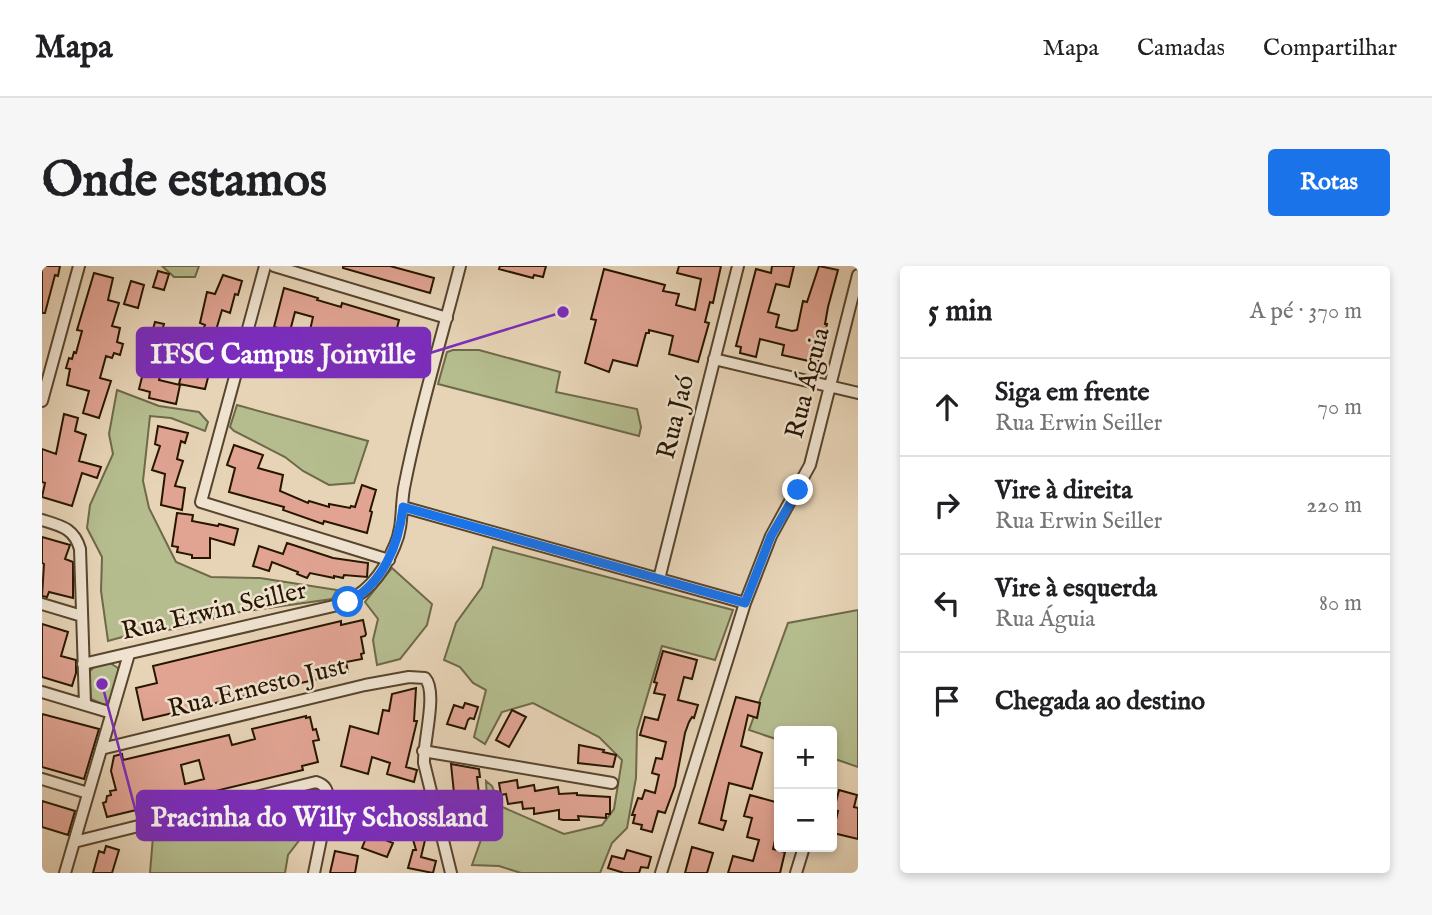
<!DOCTYPE html>
<html lang="pt">
<meta charset="utf-8">
<style>
:root{--surface:#fff;--page:#f6f6f6;--text:#202124;--muted:#757577;--line:#e0e0e0;--accent:#1a73e8}
body{margin:0;font-family:"IM FELL English",serif;background:var(--page);color:var(--text)}
.controls{position:absolute;right:21px;bottom:21px;display:grid;overflow:hidden;border-radius:7px;box-shadow:0 4px 10px #0003}
.controls button{width:63px;height:63px;display:grid;place-items:center;padding:0;border:0;border-bottom:2px solid var(--line);background:var(--surface);color:var(--text);font:35px sans-serif}
.stop{position:absolute;width:21px;height:21px;margin:-16px;border:5px solid #1a73e8;border-radius:50%;background:#fff}
.stop.end{background:#1a73e8;border-color:#fff;box-shadow:0 2px 7px #0008}
.list{margin:0;padding:0;list-style:none}
h2{display:flex;justify-content:space-between;align-items:center;height:91px;margin:0;padding:0 28px;font-size:30px}
h2 small{font-size:23px;font-weight:400;color:var(--muted)}
.list li{display:grid;grid-template-columns:46px 1fr auto;gap:21px;align-items:center;box-sizing:border-box;height:98px;padding:0 28px;border-top:2px solid var(--line)}
.list b{display:block;font-size:26px;white-space:nowrap}
.list p{margin:0;font-size:23px;white-space:nowrap;color:var(--muted)}
.list em{font-size:23px;font-style:normal;color:var(--muted)}
.icon{flex:none;width:38px;height:38px;fill:none;stroke:currentColor;stroke-width:2;stroke-linecap:round;stroke-linejoin:round}
.map{position:relative;flex:none;width:816px;height:607px;overflow:hidden;border-radius:7px}
header{display:flex;align-items:center;gap:42px;box-sizing:border-box;height:98px;padding:0 35px;background:var(--surface);border-bottom:2px solid var(--line)}
header strong{font-size:33px}
nav{display:flex;gap:38px;margin-inline-start:auto;font-size:24px}
.intro{display:flex;align-items:center;justify-content:space-between;box-sizing:border-box;height:168px;padding:0 42px}
h1{margin:0;font-size:49px}
.button{padding:18px 32px;border-radius:7px;background:var(--accent);color:#fff;font-size:24px;font-weight:700}
main{display:flex;gap:42px;padding:0 42px}
aside{flex:1;background:var(--surface);border-radius:7px;box-shadow:0 4px 10px #0003}
.map>svg:first-child{display:block}
.green{fill:#b5bd8f;stroke:#6e6948;stroke-width:2}
.building{fill:#e1a493;stroke:#271500;stroke-width:2;fill-rule:evenodd}
.lines{fill:none;stroke-linecap:round;stroke-linejoin:round}
.minor-casing{stroke:#57452e;stroke-width:14}
.minor{stroke:#efe3d0;stroke-width:10}
.route{stroke:#1a73e8;stroke-width:9}
.labels{text-anchor:middle;dominant-baseline:central;stroke-width:5;stroke-linejoin:round;paint-order:stroke}
.street-label{font-size:26px;fill:#271500;stroke:#efe3d0}
.leader{fill:none;stroke:#7b2cbf;stroke-width:2.5}
.callout-dot{fill:#7b2cbf;stroke:#efe3d0;stroke-width:2.5}
.callout{fill:#7b2cbf;stroke:#7b2cbf;stroke-width:2.5}
.callout-label{font-size:28px;text-anchor:middle;font-weight:bold;fill:#fff}
</style>
<header>
<strong>Mapa</strong>
<nav><a>Mapa</a><a>Camadas</a><a>Compartilhar</a></nav>
</header>
<div class="intro"><h1>Onde estamos</h1><a class="button">Rotas</a></div>
<main>
<div class="map">
<svg width="816" height="607" viewBox="0 0 816 607">
<rect width="100%" height="100%" fill="#e7d4b7"/>
<filter id="stains"><feTurbulence type="fractalNoise" baseFrequency=".00286" numOctaves="4"/><feColorMatrix values="0 0 0 0 .2 0 0 0 0 .09 0 0 0 0 .02 0 0 0 .5 -.17"/></filter>
<radialGradient id="worn" r=".72"><stop offset=".6" stop-color="#630" stop-opacity="0"/><stop offset="1" stop-color="#630" stop-opacity=".3"/></radialGradient>
<path class="green" d="M120 0H157L153 11H132Z
M411 84H437L518 106 514 126 595 143 599 161 597 170 396 118 405 86Z
M75 124 117 140 157 146 166 156 163 165 129 152 108 150 101 215 107 242 134 296 169 311 218 312 295 324 290 333 191 347 139 362 84 370 66 375 59 325 60 291 45 262 48 239 71 188 67 168Z
M195 139 326 175 312 217 287 219 261 205 243 191 192 165 188 161Z
M451 281 691 344 673 394 620 380 595 465 594 512 585 562 570 577 558 607H479L457 600 430 599 446 554 444 515 450 520 458 540 522 568 560 559 572 543 580 494 557 471 491 437 460 446 443 478 432 471 444 424 431 417 418 401 402 394 414 357 440 321Z
M350 302 390 338 385 359 358 393 335 399 331 374 336 353 323 336Z
M816 344V501L790 492V465H737V474L707 464 746 357Z
M68 397 76 402V407L67 437 62 439 49 433 47 406 53 400Z
M266 535 272 555 246 589 243 607H108L111 570Z"/>
<path class="building" d="M0 0H18L16 10 13 9 3 47H0Z
M301 0H348L392 12 388 27 301 2Z
M458 0H504L501 11 492 9 491 12 457 3Z
M637 0H679L671 37 668 36 663 56 667 57 656 96 627 88 631 70 607 64V67H604L595 100 571 94 567 106 543 97 554 54 549 53 562 3 623 19 621 25 637 28 634 39 653 44 659 13 635 7Z
M730 0H752L747 21 734 18 726 46 737 49 734 61 750 65 755 64 761 35 765 36 777 0 796 4 786 41 783 58H785L776 97 740 89 742 79 718 73 714 91 698 87 699 81 694 80 714 3 729 7Z
M116 5 127 8 122 24 111 21Z
M52 7 71 12 66 34 77 37 70 60 78 62 75 76 81 78 78 89 72 87 70 92 64 90 58 112 69 115 57 152 41 147 47 125 25 119 28 103 24 102 27 92 30 93 32 86 34 87 40 65 35 64Z
M181 9 200 15 196 29 193 28 188 47 180 44 169 81 181 84 176 102 169 100 163 123 137 118 144 91 116 79 114 86 105 84 113 56 122 58 120 65 143 77 144 75 161 80 164 64 161 63 163 59 158 57 165 26 173 28Z
M89 15 102 19 96 42 82 38Z
M242 22 276 32 275 34 299 41 300 37 357 54 354 66 375 72 368 89 342 82 345 73 321 66V69L311 66 306 81 266 73 271 51 253 46 248 65 232 61Z
M107 98 121 101 117 114 138 119 134 138 107 132 108 126 97 123 101 107 104 108Z
M22 148 36 152 33 165 44 169 37 195 59 201 55 212 40 207 30 240 0 231 3 217 0 216V183L14 188Z
M116 160 146 167 143 177 139 175 135 193 141 195 133 220 143 222 140 244 119 239 123 208 110 204 118 180 113 178Z
M192 179 221 189 216 202 241 209 238 225 266 237 267 235 287 241V238L308 242 309 240 313 241 320 219 334 224 328 245 330 246 325 267 282 255 281 258 241 244 242 241 187 226 193 202 185 199Z
M135 247 151 249 150 255 176 260 177 258 196 263 192 279 168 272V292H150V289L135 286 136 281 130 280Z
M0 271 28 279 23 293 31 296V332L7 326 5 331 0 330 2 298 0 297Z
M245 277 291 292 326 297 325 311 302 309 301 312 292 310V312L268 307 265 312 255 308 256 306 230 296 227 305 211 300 217 280 241 288Z
M321 354 324 368 323 370 319 371 322 387 319 388 320 393 304 396 306 406 101 454 94 422 115 417 111 400 278 360 299 355V359Z
M0 358 26 366 19 390 34 394V407L30 420 0 411Z
M621 385 655 394 650 413 642 411 636 434 656 439 652 452 650 451 647 456 643 467 633 520 623 547 616 545 610 566 599 563 600 559 591 557 593 549H590L596 532 600 533 603 524 613 527 617 509 610 507 614 492 620 493 624 476 598 469 603 451 616 454 623 429 612 427 615 417 612 416Z
M374 422 372 455H375L364 501 375 504 372 516 345 508 348 497 330 491 326 508 299 500 308 460 336 468 341 444 347 445 350 428Z
M694 431 718 437 715 452 706 449 699 480 720 487 710 523 687 517 679 554 684 555 681 564 657 557Z
M423 437 436 441 432 453 428 452 426 454 423 463 405 458 412 439 421 442Z
M470 444 484 451 467 481 454 474Z
M0 448 57 463 42 513 0 501Z
M264 450V452L268 451 271 464 274 463 277 474 271 475 276 496 260 500 261 504 65 551 61 537 64 536 65 530 69 529 68 525 74 524 69 505 72 490 80 488 81 494 187 469 190 479 213 473 210 463ZM157 494 162 513 143 518 139 499Z
M537 479 562 484 561 486 574 489 571 501 536 497Z
M409 498 437 503 438 511H435L439 544 435 543 440 568 426 570 422 552H424L423 535 413 537Z
M475 514 476 522 492 519 493 525 516 521 517 528 535 527V529L568 531V548H564V552L536 550 537 554H521L517 553V544L492 548V542L481 543 480 536 466 538 464 528 459 529 457 517Z
M797 524 815 529 812 541 816 542V573L791 567 796 545 792 544Z
M708 529 737 537V557L731 583 743 586 738 607H686L691 590 711 595 717 574 705 571 710 552 702 550Z
M0 535 33 545 26 569 0 561Z
M384 554 387 565 390 564 392 572 383 574 379 591 394 595 391 607 366 602 371 584H374L370 570 373 556Z
M326 567 351 577 345 591 320 582Z
M64 580 77 584 70 607H51L57 585 62 587Z
M650 581 671 587 665 607H643Z
M585 584 609 591 606 602 599 601 597 607H582L566 602 570 590 582 593Z
M293 585 316 590 313 607H288Z"/>
<g class="lines">
<defs>
<path id="minor" d="M223 0 159 236 347 294
M232 0 405 52
M672 93 816 127
M0 135 37 0
M361 241 703 337
M0 254C19 260 32 262 38 283L43 439
M617 313 696 0
M0 338 40 350
M41 398 296 339C324 330 342 306 353 279 362 259 358 238 363 217 377 145 400 71 418 0
M0 426 70 447
M59 483 323 419 367 411 383 412C396 426 381 476 382 497L409 607
M381 485 570 517
M0 513 46 527
M32 576 274 516C284 519 285 524 287 534L272 607
M23 607 87 388
M619 607 703 337 729 270 768 199 816 9
M754 607 762 581"/>
</defs>
<use href="#minor" class="minor-casing"/>
<use href="#minor" class="minor"/>
</g>
<g class="lines">
<path class="route" d="M306 336C341 318 357 278 361 241L703 337 729 270 756 224"/>
</g>
<g class="labels">
<g class="street-label">
<text transform="translate(766 117) rotate(-76)">Rua Águia</text>
<text transform="translate(634 151) rotate(-76)">Rua Jaó</text>
<text transform="translate(172 345) rotate(-13)">Rua Erwin Seiller</text>
<text transform="translate(215 422) rotate(-14)">Rua Ernesto Just</text>
</g>
</g>
<path class="leader" d="M521 46L388 87M60 418L95 550"/>
<g class="callout-dot">
<circle cx="521" cy="46" r="7"/>
<circle cx="60" cy="418" r="7"/>
</g>
<g class="callout">
<rect x="95" y="62" width="293" height="49" rx="7"/>
<rect x="95" y="525" width="365" height="49" rx="7"/>
</g>
<g class="callout-label">
<text x="241" y="97">IFSC Campus Joinville</text>
<text x="277" y="560">Pracinha do Willy Schossland</text>
</g>
<rect width="100%" height="100%" filter="url(#stains)"/>
<rect width="100%" height="100%" fill="url(#worn)"/>
</svg>
<div class="controls">
<button>+</button>
<button>−</button>
</div>
<div class="stop" style="left:306px;top:336px"></div>
<div class="stop end" style="left:756px;top:224px"></div>
</div>
<aside>
<h2>5 min<small>A pé · 370 m</small></h2>
<ul class="list">
<li><svg class="icon" aria-label="ahead" viewBox="0 0 24 24"><path d="M12 20V5M6 11l6-6 6 6"/></svg><div><b>Siga em frente</b><p>Rua Erwin Seiller</p></div><em>70 m</em></li>
<li><svg class="icon" aria-label="right" viewBox="0 0 24 24"><path d="M7 20v-9h11M14 6l5 5-5 5"/></svg><div><b>Vire à direita</b><p>Rua Erwin Seiller</p></div><em>220 m</em></li>
<li><svg class="icon" aria-label="left" viewBox="0 0 24 24"><path d="M17 20v-9H6M10 6l-5 5 5 5"/></svg><div><b>Vire à esquerda</b><p>Rua Águia</p></div><em>80 m</em></li>
<li><svg class="icon" aria-label="arrive" viewBox="0 0 24 24"><path d="M6 21V4h12l-3 4 3 4H6"/></svg><div><b>Chegada ao destino</b></div></li>
</ul>
</aside>
</main>
